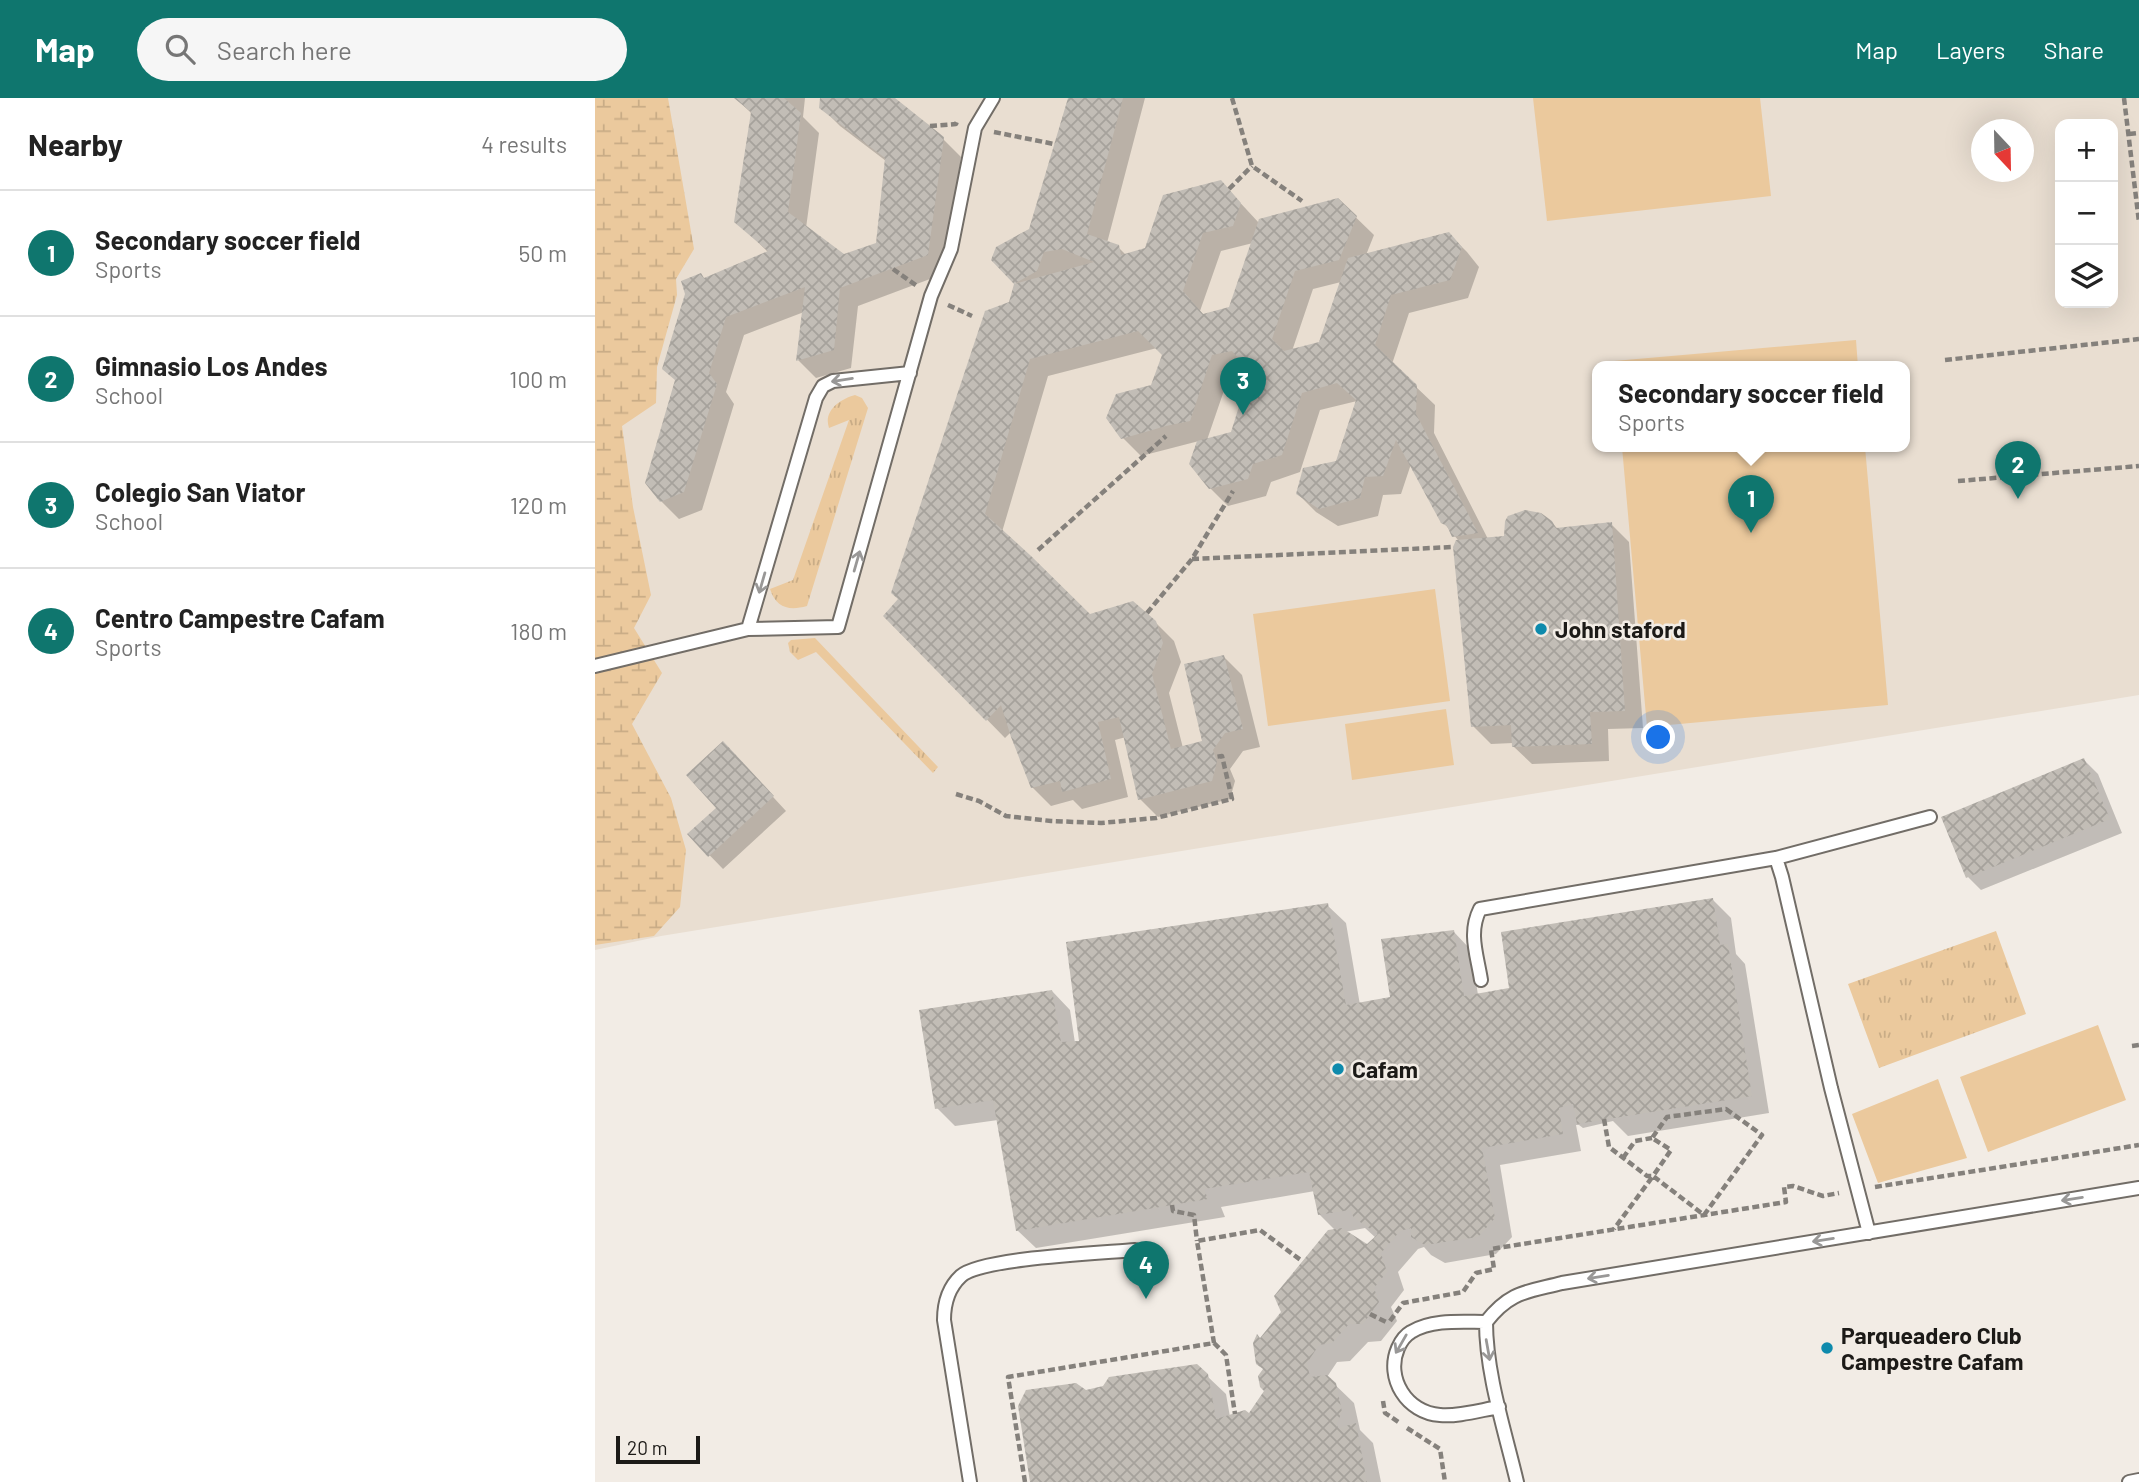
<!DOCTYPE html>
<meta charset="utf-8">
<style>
:root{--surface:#fff;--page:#f6f6f6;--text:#222;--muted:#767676;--line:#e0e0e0;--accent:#0f766e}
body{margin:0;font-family:Barlow,sans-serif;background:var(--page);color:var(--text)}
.controls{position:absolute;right:21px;top:21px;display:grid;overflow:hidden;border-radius:14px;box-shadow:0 7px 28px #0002}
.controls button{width:63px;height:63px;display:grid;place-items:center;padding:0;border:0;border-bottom:2px solid var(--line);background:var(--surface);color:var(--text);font:35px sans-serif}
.compass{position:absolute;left:1376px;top:21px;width:63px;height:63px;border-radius:50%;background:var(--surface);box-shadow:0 7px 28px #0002;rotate:158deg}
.scale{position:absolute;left:21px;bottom:18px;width:84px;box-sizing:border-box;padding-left:7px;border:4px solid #1c1a17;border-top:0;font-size:19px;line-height:24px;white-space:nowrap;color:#1c1a17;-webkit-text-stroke:5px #f2ece5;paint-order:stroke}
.you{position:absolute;left:1064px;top:640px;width:24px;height:24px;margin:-18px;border:5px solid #fff;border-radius:50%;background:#1a73e8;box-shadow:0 0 0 10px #1a73e833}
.badge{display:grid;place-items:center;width:46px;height:46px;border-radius:50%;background:var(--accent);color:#fff;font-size:23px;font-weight:700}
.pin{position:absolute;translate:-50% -58px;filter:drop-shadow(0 2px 4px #0008)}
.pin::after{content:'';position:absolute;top:37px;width:24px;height:21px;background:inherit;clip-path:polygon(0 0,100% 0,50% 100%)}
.popup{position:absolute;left:997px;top:263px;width:318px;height:91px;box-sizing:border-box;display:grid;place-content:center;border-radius:14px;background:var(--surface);filter:drop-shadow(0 2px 5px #0005);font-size:23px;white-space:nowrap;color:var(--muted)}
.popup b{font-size:26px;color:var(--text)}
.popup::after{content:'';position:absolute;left:50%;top:100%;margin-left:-14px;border:14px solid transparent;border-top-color:var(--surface)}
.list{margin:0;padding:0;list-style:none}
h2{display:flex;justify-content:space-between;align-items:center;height:91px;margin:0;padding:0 28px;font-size:30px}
h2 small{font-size:23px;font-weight:400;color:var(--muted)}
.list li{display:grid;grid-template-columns:46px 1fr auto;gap:21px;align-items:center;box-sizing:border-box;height:126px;padding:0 28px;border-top:2px solid var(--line)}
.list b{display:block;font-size:26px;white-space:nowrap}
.list p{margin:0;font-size:23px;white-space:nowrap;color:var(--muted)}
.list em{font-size:23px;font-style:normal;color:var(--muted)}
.icon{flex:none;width:38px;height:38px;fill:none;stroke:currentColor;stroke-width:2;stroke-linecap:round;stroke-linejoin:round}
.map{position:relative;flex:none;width:1544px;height:1384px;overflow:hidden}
header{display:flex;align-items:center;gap:42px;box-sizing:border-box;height:98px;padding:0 35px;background:var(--accent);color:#fff}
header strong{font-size:33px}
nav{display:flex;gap:38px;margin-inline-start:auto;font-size:24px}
.search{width:490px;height:63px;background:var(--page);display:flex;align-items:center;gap:18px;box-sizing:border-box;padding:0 24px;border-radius:38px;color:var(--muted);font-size:26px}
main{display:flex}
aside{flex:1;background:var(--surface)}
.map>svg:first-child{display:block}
.built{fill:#e9ded1;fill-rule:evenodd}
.grass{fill:url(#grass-tufts)}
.wetland{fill:url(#wetland-marsh)}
.park{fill:#ebc99d}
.shadow{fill:#0003;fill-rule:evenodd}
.building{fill:url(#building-cross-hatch);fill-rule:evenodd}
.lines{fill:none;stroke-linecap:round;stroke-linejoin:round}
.lane-casing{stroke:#726d67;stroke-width:16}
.path{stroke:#85817c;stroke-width:4.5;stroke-dasharray:7 3.5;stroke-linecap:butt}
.lane{stroke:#fff;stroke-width:12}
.oneway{stroke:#999897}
.poi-dot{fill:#0e8aac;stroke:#f2ece5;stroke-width:2.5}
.labels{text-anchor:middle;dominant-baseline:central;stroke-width:5;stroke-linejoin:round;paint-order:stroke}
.poi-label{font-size:23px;font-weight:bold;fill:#1c1a17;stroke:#f2ece5;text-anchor:start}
</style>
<header>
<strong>Map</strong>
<div class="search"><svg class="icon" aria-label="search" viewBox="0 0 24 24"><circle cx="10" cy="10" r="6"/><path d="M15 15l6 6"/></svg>Search here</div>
<nav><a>Map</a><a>Layers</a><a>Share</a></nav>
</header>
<main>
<aside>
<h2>Nearby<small>4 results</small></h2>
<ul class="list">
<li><span class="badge">1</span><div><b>Secondary soccer field</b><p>Sports</p></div><em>50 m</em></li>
<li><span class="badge">2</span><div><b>Gimnasio Los Andes</b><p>School</p></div><em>100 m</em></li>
<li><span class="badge">3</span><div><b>Colegio San Viator</b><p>School</p></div><em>120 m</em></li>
<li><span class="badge">4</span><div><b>Centro Campestre Cafam</b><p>Sports</p></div><em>180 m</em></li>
</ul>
</aside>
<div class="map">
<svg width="1544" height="1384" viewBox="0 0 1544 1384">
<defs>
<pattern id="grass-tufts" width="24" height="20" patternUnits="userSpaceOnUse" patternTransform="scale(1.75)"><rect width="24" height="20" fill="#ebc99d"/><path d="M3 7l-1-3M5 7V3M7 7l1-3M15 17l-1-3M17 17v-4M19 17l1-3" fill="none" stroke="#c9ac86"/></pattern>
<pattern id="wetland-marsh" width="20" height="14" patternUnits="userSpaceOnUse" patternTransform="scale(1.75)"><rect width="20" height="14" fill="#ebc99d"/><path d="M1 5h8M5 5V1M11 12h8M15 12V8" fill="none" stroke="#c9ac86"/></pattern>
<pattern id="building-cross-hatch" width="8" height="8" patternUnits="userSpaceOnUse" patternTransform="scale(1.75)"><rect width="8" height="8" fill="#c2bdb6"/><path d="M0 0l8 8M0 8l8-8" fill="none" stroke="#a6a29c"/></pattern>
</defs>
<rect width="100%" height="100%" fill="#f2ece5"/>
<path class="built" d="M0 0H1544V597L66 838 0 852ZM1465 26H1518V205H1465ZM1386 32H1428V74H1386ZM1002 269H1310V349H1002Z"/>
<path class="grass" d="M260 297 267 300 273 310 212 508C194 513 181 510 175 491L198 482 254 322 234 330C228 313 245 301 260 297Z
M220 540 343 669 338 675 221 554 203 562 195 554 193 545 196 542Z
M1401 833 1431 916 1284 970 1253 886Z"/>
<path class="wetland" d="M0 0H73L99 151 81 181 82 197 62 269 61 305 27 328 38 409 56 497 39 530 67 575 37 626 76 700 91 752 85 809 59 838 0 847Z"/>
<path class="park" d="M938 0H1165L1176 98 952 123Z
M1261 242 1263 269H1020L1019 263Z
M1027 349H1270L1293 607 1052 629Z
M840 491 855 603 673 628 658 516Z
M851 611 859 667 757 682 750 626Z
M1503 927 1531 1002 1393 1054 1365 979Z
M1343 981 1372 1060 1283 1085 1257 1016Z"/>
<path class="shadow" d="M141 0H210L208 19 224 35 211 130 248 158 283 147 291 63 245 28 226 9 227 0H298L347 40 366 59 351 175 263 208 256 270 221 280 203 262 209 214 149 237 131 294 139 306 107 412 84 421 66 403 110 182 174 155 141 123 157 16Z
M475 0H550L512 145 523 149 531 157 551 152 626 84 664 125 743 102 779 137 771 157 854 136 872 154 884 169 873 200 814 215 797 266 840 307 839 335 893 441 911 439 956 424 963 431 1016 426 1034 444 1048 630 1013 631 1014 663 937 666 918 648V645L896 646 878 628 863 442 848 424 816 366 806 396 788 397 783 418 743 428 721 414 703 396 742 364 762 303 725 312 705 374 676 384 671 398 633 408 615 390 604 343 546 358 528 340 558 289 569 257 562 250 453 278 407 434 495 518 560 524 579 543 586 564 574 595 588 650 609 644 629 559 647 577 665 649 648 653 635 671 640 683 635 701 563 719 545 701 531 639 520 642 533 699 487 711 478 702 456 708 437 689 416 634 410 640 291 518 305 502 416 206 421 186 398 162 435 132ZM658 145 635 211 609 217 605 213 626 153ZM746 184 725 245 697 253 718 191ZM655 270 657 273 637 336 612 342 635 275Z
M141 659 191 713 128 771 94 736 123 710Z
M1489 662 1503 676 1527 735 1386 792 1373 779Z
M1118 802 1136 820 1141 856 1150 866 1174 1015 1033 1038 1018 1023 988 1030 984 1027H981L986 1053 905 1067 917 1139 901 1156 850 1165 836 1157 829 1149 823 1151 803 1174 809 1192 796 1209 802 1223 786 1243 773 1244 755 1263 742 1264 732 1279 759 1305 765 1332 778 1345 786 1384H437L491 1294 612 1278 631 1296 635 1319 655 1317 671 1293 666 1242 688 1214 740 1132 725 1117 720 1093 626 1109 630 1119 441 1150 422 1132 403 1022 360 1028 342 1010 457 893 475 912 480 945 486 944 732 807 751 825 765 907 797 901 858 833 876 852 883 897 916 892ZM770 1130 781 1140 773 1148 750 1134Z"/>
<path class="building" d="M139 0H189L206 15 193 114 249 156 281 145 290 60 224 10 225 0H300L349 39 333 157 245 190 239 252 201 263 210 189 131 219 114 275 122 286 89 394 65 404 50 385 80 282 67 271 90 196 86 183 106 175 109 180 173 153 139 124 156 14Z
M473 0H528L492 136 524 147 526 157 550 150 568 97 626 82 646 105 638 128 608 135 588 193 608 216 634 209 664 121 743 100 762 118 744 162 700 173 677 241 689 253 724 244 753 160 854 134 867 149 855 182 796 197 780 247 822 287 821 316 883 435 857 439 852 428 846 425 801 342 788 378 770 379 765 400 724 411 701 396 708 370 741 363 761 302 742 285 707 295 687 357 658 366 653 381 614 391 594 366 602 343 636 334 655 273 637 253 617 257 595 323 571 328 526 341 511 320 521 296 556 287 567 257 543 233 435 261 390 416 435 457 495 516 538 503 561 523 568 545 557 576 576 651 607 643 589 566 629 557 648 631 630 635 618 652 622 664 617 683 543 702 524 619 503 624 516 681 467 694 465 683 436 690 416 639 406 607 391 623 288 518 303 501 296 495 390 213 414 204 419 186 396 162 401 149 434 131ZM467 151 499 164 419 186 442 173 449 154Z
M930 412 946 415 957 423 961 430 1017 424 1030 613 995 614 997 646 917 649 916 627 876 629 858 449 861 442 909 438 910 423 913 418Z
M128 643 179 698 113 759 92 736 121 710 91 677Z
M1489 660 1515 721 1371 780 1346 719Z
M1118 800 1125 847 1133 846 1157 998 982 1026 978 1006 964 1010 968 1036 887 1050 900 1120 883 1139 830 1147 816 1139V1130L805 1133 786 1155 792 1174 779 1190 784 1204 768 1226H754L737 1245 724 1247 712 1265 715 1279 732 1277 741 1285 747 1314 742 1325 743 1330 761 1325 772 1384H435L423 1308 431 1292 481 1285 491 1292 508 1288 514 1279 602 1266 613 1276 621 1321 650 1312 654 1315 669 1293 665 1289 663 1278 668 1271 661 1266 658 1245 662 1236 665 1240 686 1214 679 1198 733 1132 747 1130 772 1146 783 1136 759 1120 755 1112 723 1117 714 1074 609 1091 613 1101 421 1133 398 1002 340 1011 324 912 457 892 466 944 484 943 471 844 733 805 751 907 795 899 786 841 859 832 869 898 914 890 906 834Z"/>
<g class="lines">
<defs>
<path id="lane" d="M153 531 221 300 228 288 238 283 315 275
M0 568 153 531 243 529 336 198 356 151 380 30 398 0
M1181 760 1335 719
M886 882C882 856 873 835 885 811L1181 760 1187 779 1236 990 1274 1135
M891 1224C867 1224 837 1221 816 1234 809 1238 806 1243 803 1250 790 1280 812 1315 845 1317 862 1319 886 1312 904 1309
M375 1384 349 1222C349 1206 353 1190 366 1178 386 1160 507 1155 540 1152
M922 1384C910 1333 891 1276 891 1224 915 1193 932 1194 967 1185L1544 1090
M1534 1384 1544 1382"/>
</defs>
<use href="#lane" class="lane-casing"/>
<path class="path" d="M637 0 657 68 707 103
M1529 0 1544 124
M335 28 361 26 362 23
M399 34 459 46
M1534 36 1544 35
M634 91 657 68
M298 171 322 188
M353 207 377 218
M1350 262 1544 241
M1363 383 1544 368
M443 452 571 338
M597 461 858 449
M552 515 597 461 638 393
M361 696 384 703 411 718 456 723 506 725 561 720 637 701 627 658 620 659
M1537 948 1544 947
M1131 1011 1167 1037 1109 1117 1058 1078 1076 1052 1057 1040 1072 1019Z
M1009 1021 1014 1049 1052 1078H1058L1019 1131
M1028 1060 1040 1043 1057 1040
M1280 1089 1544 1047
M577 1107 578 1113 599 1117 602 1143
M775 1216 793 1225
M795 1223 808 1205 868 1194 881 1175 899 1171 896 1151 1191 1104 1189 1089 1198 1088 1228 1098 1244 1095
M619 1245 631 1257 640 1316
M788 1303 790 1315 805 1325
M812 1330 845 1351 850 1384
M430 1384 413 1279 619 1245 602 1143 665 1132 707 1163"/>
<use href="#lane" class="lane"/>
</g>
<defs><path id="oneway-shaft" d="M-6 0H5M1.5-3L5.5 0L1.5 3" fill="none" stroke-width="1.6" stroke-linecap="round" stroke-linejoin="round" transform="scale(1.75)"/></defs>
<g class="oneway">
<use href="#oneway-shaft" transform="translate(247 282) rotate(171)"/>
<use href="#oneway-shaft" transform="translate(262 463) rotate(-74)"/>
<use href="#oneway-shaft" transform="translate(167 485) rotate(106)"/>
<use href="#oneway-shaft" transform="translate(1477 1101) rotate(171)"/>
<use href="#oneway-shaft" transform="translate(1228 1142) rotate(171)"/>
<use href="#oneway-shaft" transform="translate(1003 1179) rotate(171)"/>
<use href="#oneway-shaft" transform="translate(806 1246) rotate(120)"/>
<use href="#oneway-shaft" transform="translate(893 1252) rotate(80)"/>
</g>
<g class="poi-dot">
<circle cx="946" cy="531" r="7"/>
<circle cx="743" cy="971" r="7"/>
<circle cx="1232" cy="1250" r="7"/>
</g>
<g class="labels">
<g class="poi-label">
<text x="960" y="531">John staford</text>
<text x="757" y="971">Cafam</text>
<text x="1246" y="1237">Parqueadero Club<tspan x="1246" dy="26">Campestre Cafam</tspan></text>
</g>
</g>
</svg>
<div class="controls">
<button>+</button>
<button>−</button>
<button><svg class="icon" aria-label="layers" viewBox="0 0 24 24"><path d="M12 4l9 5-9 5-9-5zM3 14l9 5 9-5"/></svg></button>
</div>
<svg class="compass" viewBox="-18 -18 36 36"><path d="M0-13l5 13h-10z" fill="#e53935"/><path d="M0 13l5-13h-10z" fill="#767676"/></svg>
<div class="scale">20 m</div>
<div class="you"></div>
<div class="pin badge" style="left:1156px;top:435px">1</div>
<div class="popup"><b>Secondary soccer field</b>Sports</div>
<div class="pin badge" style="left:1423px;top:401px">2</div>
<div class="pin badge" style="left:648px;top:317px">3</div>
<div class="pin badge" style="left:551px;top:1201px">4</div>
</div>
</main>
